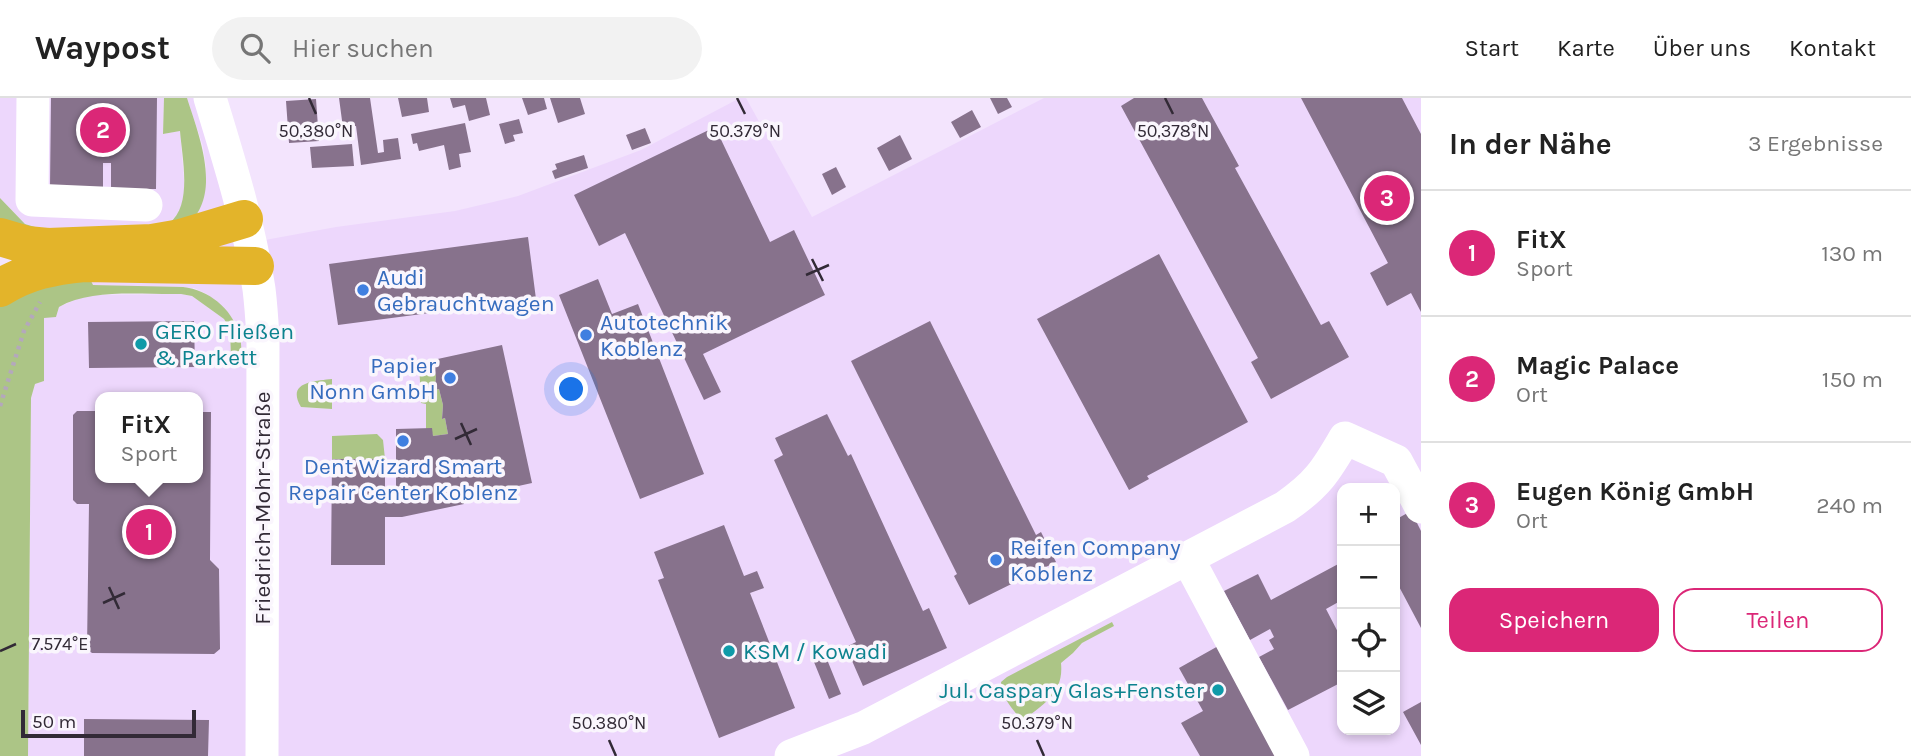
<!DOCTYPE html>
<html lang="de">
<meta charset="utf-8">
<style>
:root{--surface:#fff;--page:#f2f2f2;--text:#222;--muted:#767676;--line:#e0e0e0;--accent:#db2777}
body{margin:0;font-family:Karla,sans-serif;background:var(--page);color:var(--text)}
.controls{position:absolute;right:21px;bottom:21px;display:grid;overflow:hidden;border-radius:14px;box-shadow:0 4px 10px #0003}
.controls button{width:63px;height:63px;display:grid;place-items:center;padding:0;border:0;border-bottom:2px solid var(--line);background:var(--surface);color:var(--text);font:35px sans-serif}
.scale{position:absolute;left:21px;bottom:18px;width:175px;box-sizing:border-box;padding-left:7px;border:4px solid #322a36;border-top:0;font-size:19px;line-height:24px;white-space:nowrap;color:#322a36;-webkit-text-stroke:5px #faf6fd;paint-order:stroke}
.you{position:absolute;left:572px;top:292px;width:24px;height:24px;margin:-18px;border:5px solid #fff;border-radius:50%;background:#1a73e8;box-shadow:0 0 0 10px #1a73e833}
.badge{display:grid;place-items:center;width:46px;height:46px;border-radius:50%;background:var(--accent);color:#fff;font-size:23px;font-weight:700}
.pin{position:absolute;translate:-50% -50%;border:4px solid #fff;box-shadow:0 2px 7px #0006}
.popup{position:absolute;left:95px;top:294px;width:108px;height:91px;box-sizing:border-box;display:grid;place-content:center;border-radius:14px;background:var(--surface);filter:drop-shadow(0 2px 5px #0005);font-size:23px;white-space:nowrap;color:var(--muted)}
.popup b{font-size:26px;color:var(--text)}
.popup::after{content:'';position:absolute;left:50%;top:100%;margin-left:-14px;border:14px solid transparent;border-top-color:var(--surface)}
.list{margin:0;padding:0;list-style:none}
h2{display:flex;justify-content:space-between;align-items:center;height:91px;margin:0;padding:0 28px;font-size:30px}
h2 small{font-size:23px;font-weight:400;color:var(--muted)}
.list li{display:grid;grid-template-columns:46px 1fr auto;gap:21px;align-items:center;box-sizing:border-box;height:126px;padding:0 28px;border-top:2px solid var(--line)}
.list b{display:block;font-size:26px;white-space:nowrap}
.list p{margin:0;font-size:23px;white-space:nowrap;color:var(--muted)}
.list em{font-size:23px;font-style:normal;color:var(--muted)}
.actions{display:flex;gap:14px;padding:21px 28px}
.actions a{flex:1;padding:16px 0;border:2px solid var(--accent);border-radius:21px;text-align:center;font-size:24px;color:var(--accent)}
.actions .main{background:var(--accent);color:#fff}
.icon{flex:none;width:38px;height:38px;fill:none;stroke:currentColor;stroke-width:2;stroke-linecap:round;stroke-linejoin:round}
.map{position:relative;flex:none;width:1421px;height:658px;overflow:hidden}
header{display:flex;align-items:center;gap:42px;box-sizing:border-box;height:98px;padding:0 35px;background:var(--surface);border-bottom:2px solid var(--line)}
header strong{font-size:33px}
nav{display:flex;gap:38px;margin-inline-start:auto;font-size:24px}
.search{width:490px;height:63px;background:var(--page);display:flex;align-items:center;gap:18px;box-sizing:border-box;padding:0 24px;border-radius:38px;color:var(--muted);font-size:26px}
main{display:flex}
aside{flex:1;background:var(--surface)}
.map>svg:first-child{display:block}
.built{fill:#edd7fc;fill-rule:evenodd}
.green{fill:#acc586}
.building{fill:#87728c}
.lines{fill:none;stroke-linecap:round;stroke-linejoin:round}
.path{stroke:#b4a8bc;stroke-width:4.5;stroke-dasharray:3.5 5;stroke-linecap:butt}
.minor{stroke:#fff;stroke-width:33}
.highway{stroke:#e3b42a;stroke-width:38}
.ticks{fill:none;stroke:#322a36;stroke-width:2.5}
.shop-dot{fill:#3f7fe0;stroke:#faf6fd;stroke-width:2.5}
.culture-dot{fill:#0f9aa8;stroke:#faf6fd;stroke-width:2.5}
.labels{text-anchor:middle;dominant-baseline:central;stroke-width:7;stroke-linejoin:round;paint-order:stroke}
.shop-label{font-size:23px;fill:#366cbe;stroke:#faf6fd;text-anchor:start}
.culture-label{font-size:23px;fill:#0d838f;stroke:#faf6fd;text-anchor:start}
.street-label{font-size:23px;fill:#322a36;stroke:#faf6fd}
.ticks-label{font-size:18px;text-anchor:middle;fill:#322a36;stroke:#faf6fd;stroke-width:7;stroke-linejoin:round;paint-order:stroke}
</style>
<header>
<strong>Waypost</strong>
<div class="search"><svg class="icon" aria-label="search" viewBox="0 0 24 24"><circle cx="10" cy="10" r="6"/><path d="M15 15l6 6"/></svg>Hier suchen</div>
<nav><a>Start</a><a>Karte</a><a>Über uns</a><a>Kontakt</a></nav>
</header>
<main>
<div class="map">
<svg width="1421" height="658" viewBox="0 0 1421 658">
<rect width="100%" height="100%" fill="#f3e4fd"/>
<path class="built" d="M0 0H164L163 36 180 33 185 95 180 113 169 125 153 132H45L25 126 0 100Z
M187 0H211L254 144 336 129 455 113 518 98 641 52 740 0H746L812 119 1044 0H1421V658H28L31 300 35 286 44 283V219H56L59 209 79 200 93 197 181 196 192 198 224 221 230 231 231 260 240 237 207 196 194 190 92 187 89 179 150 141 198 115 203 103 206 69 203 48ZM433 263 435 292 439 291 443 307 442 321 426 305H421L419 264ZM331 281 332 311 301 309ZM100 299H198V380H100ZM1342 390H1395V632H1342ZM1112 524 1113 528 1082 545 1073 555 1061 565 1001 591Z"/>
<path class="green" d="M164 0H187C199 38 226 103 181 131 172 136 161 138 150 141 112 141 31 149 0 131V100L25 126 45 132H153C158 130 165 128 169 125 193 108 182 59 180 33L163 36Z
M89 179 93 187 183 189C209 192 231 210 239 235 242 244 241 254 242 263L239 265 234 263 231 260 230 231 224 221 192 198 181 196C143 197 92 190 59 209L56 219 44 220V283L35 286 31 300 28 658H0V205L7 199Z
M433 262 436 278 435 292 439 291 443 307 442 321 445 320 448 336 433 338 431 331H426V306L421 305 419 264Z
M332 281V311L301 309C286 284 314 283 332 281Z
M377 336 383 342 385 361H332V338Z
M1112 524 1114 528 1082 545 1073 555 1061 565C1064 595 1044 606 1022 623 1013 611 1001 600 1001 584L1007 579Z"/>
<path class="building" d="M51 0H157L156 91H111V65H103V90L50 89Z
M339 0H370L378 55 384 54 383 42 398 40 401 61 361 67 356 28 343 30Z
M398 0H427L429 14 402 19Z
M450 0H486L490 17 469 23 465 7 453 10Z
M522 0H544L547 11 528 17Z
M550 0H580L585 16 558 25Z
M990 0H1007L1012 9 998 16Z
M1134 0H1202L1239 68 1235 70 1321 227 1329 223 1349 259 1271 301 1251 264 1258 260 1121 8Z
M1301 0H1402L1421 36V214L1411 195 1387 208 1370 175 1388 165Z
M316 1 319 43 289 45 286 3Z
M972 12 981 29 960 40 951 24Z
M519 21 523 35 513 37 515 43 505 46 499 26Z
M465 25 471 54 459 56 461 69 449 72 444 47 419 53 417 45 413 46 411 36Z
M715 29 770 144 794 132 825 197 703 256 721 294 704 302 625 135 599 148 574 97Z
M645 30 651 45 632 52 626 37Z
M900 37 912 61 889 73 877 50Z
M352 46 354 68 312 70 310 49Z
M584 57 588 70 555 81 552 73 557 71 555 66Z
M836 69 846 89 832 97 822 76Z
M528 139 536 201 338 227 329 166Z
M1159 156 1248 324 1147 378 1149 381 1129 392 1037 221Z
M598 181 612 216 638 206 704 376 640 401 559 197Z
M194 223 195 269 89 270 88 224Z
M930 223 1036 437 1041 434 1056 464 969 507 954 478 957 476 851 263Z
M502 247 532 385 463 400 464 406 402 419H385V467H331L332 361H385V403L396 402V331L432 330 433 338 448 336 445 320 442 321 443 307 439 291 435 292 436 278 433 262Z
M77 313H100V380H198V314H211L210 462 219 471 220 551 214 556 92 555 87 551 89 406H77L73 402V317Z
M827 316 848 358 851 356 923 513 929 510 947 550 863 588 846 549 856 544 774 362 783 357 775 340Z
M1411 413 1421 433V530L1395 481V422Z
M724 427 744 478 757 473 764 490 750 495 795 610 719 640 658 482 664 480 654 454Z
M1342 464V502L1326 511 1342 542V584L1288 612 1259 559 1274 551 1269 542 1274 539 1270 531 1250 542 1224 493 1258 476 1271 502Z
M1220 547 1281 658H1200L1181 625 1203 613 1179 570Z
M826 559 841 596 829 601 814 564Z
M1421 604V647L1403 614Z
M84 621 209 622 208 658H84Z"/>
<g class="lines">
<path class="path" d="M0 308 24 233 40 204"/>
<path class="minor" d="M33 0 32 102 146 107
M210 0C229 62 249 126 259 191 261 207 262 223 263 240L262 658
M1188 461 1293 658
M791 658 863 630 1285 409C1317 387 1326 373 1345 340L1396 363 1421 409"/>
<path class="highway" d="M0 139 27 147 48 149 152 145 181 140 244 121
M0 190C27 173 53 168 84 165L255 168"/>
</g>
<path class="ticks" d="M309 0 316 16M737 0 745 16M1165 0 1173 16M812 161 823 183M806 177 829 167M461 325 471 347M455 341 477 331M109 489 119 511M103 505 125 495M0 553 16 546M609 642 616 658M1037 642 1044 658"/>
<g class="shop-dot">
<circle cx="363" cy="192" r="7"/>
<circle cx="586" cy="237" r="7"/>
<circle cx="450" cy="280" r="7"/>
<circle cx="403" cy="343" r="7"/>
<circle cx="996" cy="462" r="7"/>
</g>
<g class="culture-dot">
<circle cx="141" cy="246" r="7"/>
<circle cx="729" cy="553" r="7"/>
<circle cx="1218" cy="592" r="7"/>
</g>
<g class="labels">
<g class="shop-label">
<text x="377" y="179">Audi<tspan x="377" dy="26">Gebrauchtwagen</tspan></text>
<text x="600" y="224">Autotechnik<tspan x="600" dy="26">Koblenz</tspan></text>
<text x="436" y="267" text-anchor="end">Papier<tspan x="436" dy="26">Nonn GmbH</tspan></text>
<text x="403" y="368" text-anchor="middle">Dent Wizard Smart<tspan x="403" dy="26">Repair Center Koblenz</tspan></text>
<text x="1010" y="449">Reifen Company<tspan x="1010" dy="26">Koblenz</tspan></text>
</g>
<g class="culture-label">
<text x="155" y="233">GERO Fließen<tspan x="155" dy="26">&amp; Parkett</tspan></text>
<text x="743" y="553">KSM / Kowadi</text>
<text x="1204" y="592" text-anchor="end">Jul. Caspary Glas+Fenster</text>
</g>
<g class="street-label">
<text transform="translate(262 410) rotate(-90)">Friedrich-Mohr-Straße</text>
</g>
</g>
<g class="ticks-label">
<text x="316" y="39">50.380°N</text>
<text x="745" y="39">50.379°N</text>
<text x="1173" y="39">50.378°N</text>
<text x="60" y="552">7.574°E</text>
<text x="609" y="631">50.380°N</text>
<text x="1037" y="631">50.379°N</text>
</g>
</svg>
<div class="controls">
<button>+</button>
<button>−</button>
<button><svg class="icon" aria-label="locate" viewBox="0 0 24 24"><circle cx="12" cy="12" r="6"/><path d="M12 2v4M12 18v4M2 12h4M18 12h4"/></svg></button>
<button><svg class="icon" aria-label="layers" viewBox="0 0 24 24"><path d="M12 4l9 5-9 5-9-5zM3 14l9 5 9-5"/></svg></button>
</div>
<div class="scale">50 m</div>
<div class="you"></div>
<div class="pin badge" style="left:149px;top:434px">1</div>
<div class="popup"><b>FitX</b>Sport</div>
<div class="pin badge" style="left:103px;top:32px">2</div>
<div class="pin badge" style="left:1387px;top:100px">3</div>
</div>
<aside>
<h2>In der Nähe<small>3 Ergebnisse</small></h2>
<ul class="list">
<li><span class="badge">1</span><div><b>FitX</b><p>Sport</p></div><em>130 m</em></li>
<li><span class="badge">2</span><div><b>Magic Palace</b><p>Ort</p></div><em>150 m</em></li>
<li><span class="badge">3</span><div><b>Eugen König GmbH</b><p>Ort</p></div><em>240 m</em></li>
</ul>
<div class="actions"><a class="main">Speichern</a><a>Teilen</a></div>
</aside>
</main>
